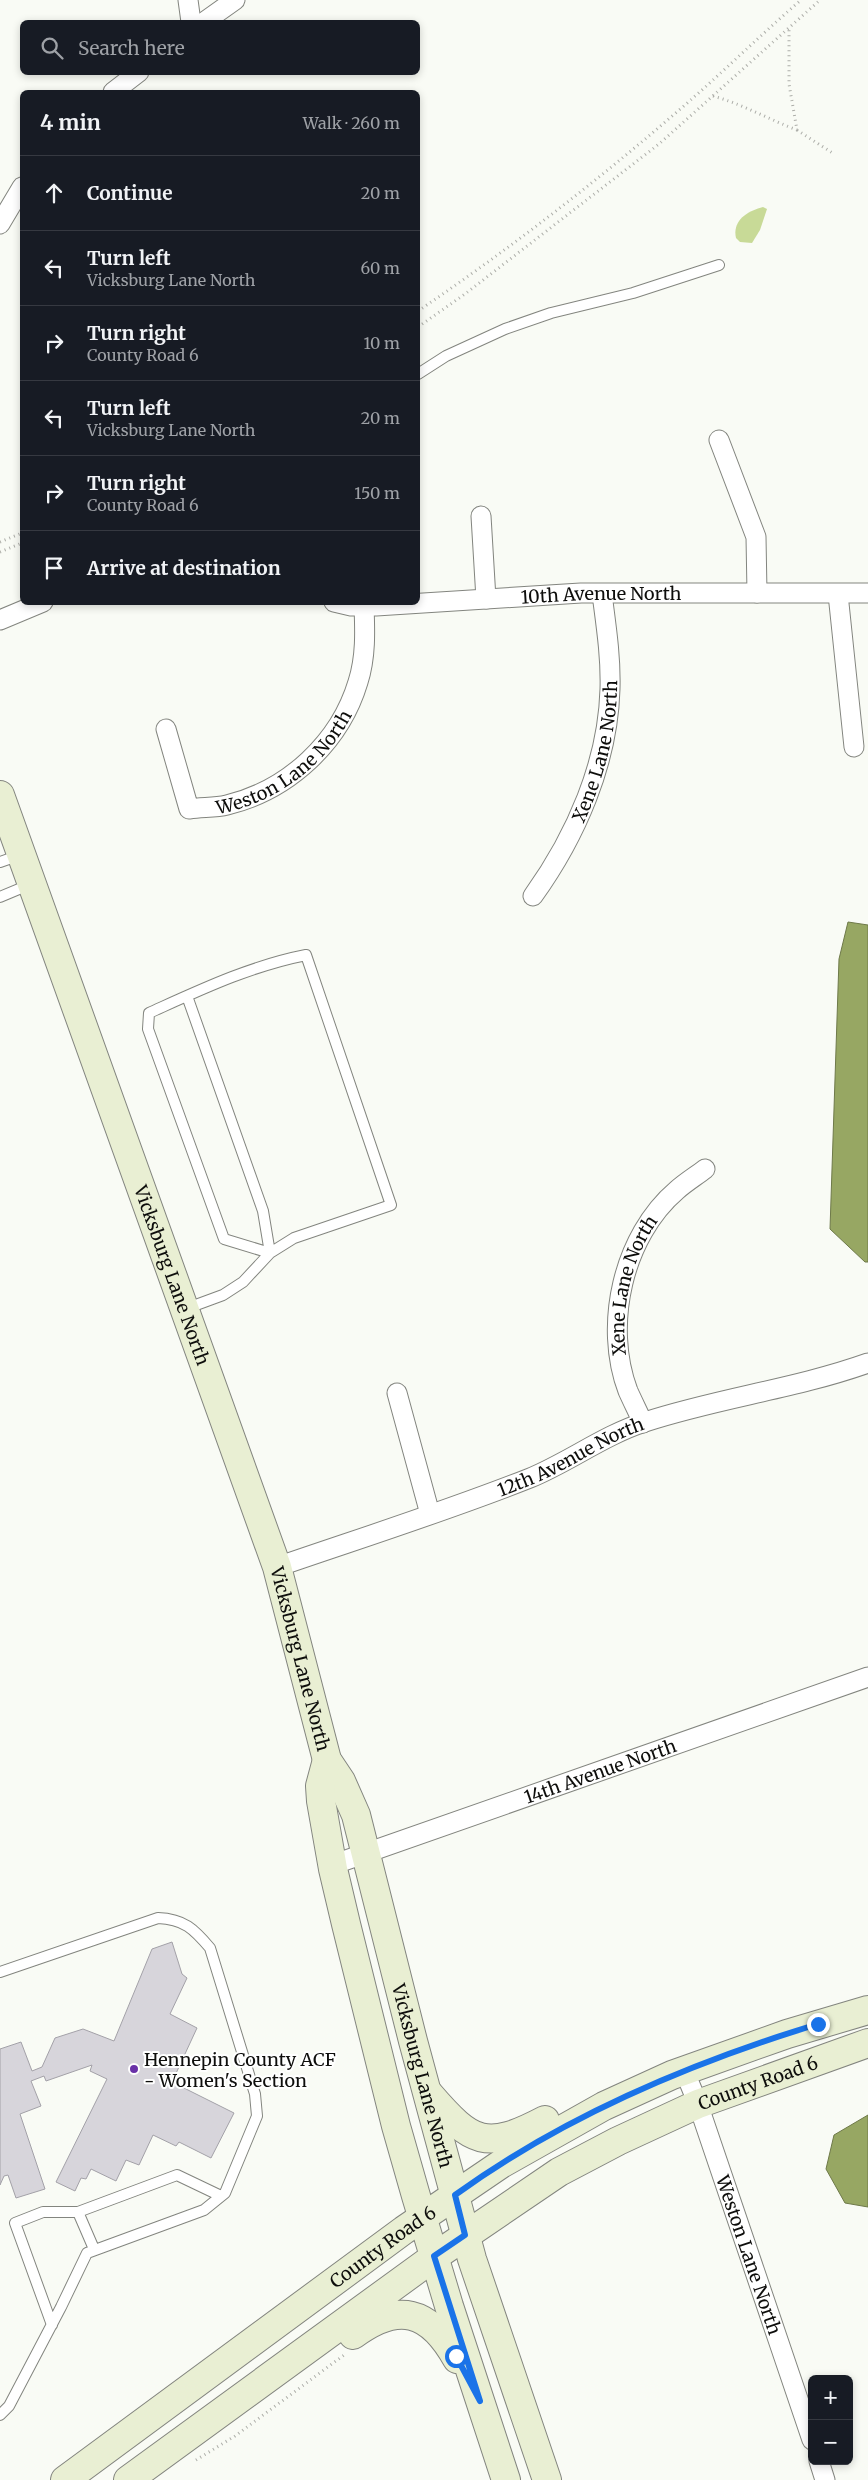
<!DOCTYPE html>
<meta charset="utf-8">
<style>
:root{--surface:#171b24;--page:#242831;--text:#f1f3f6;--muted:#9ea1a6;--line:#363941}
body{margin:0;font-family:Merriweather,serif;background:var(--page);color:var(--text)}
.controls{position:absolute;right:15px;bottom:15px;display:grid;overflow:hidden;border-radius:8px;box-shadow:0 2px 8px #0003}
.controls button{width:45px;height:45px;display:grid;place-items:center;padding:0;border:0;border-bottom:1px solid var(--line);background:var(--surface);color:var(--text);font:25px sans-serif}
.stop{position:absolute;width:15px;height:15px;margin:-11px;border:4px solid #1a73e8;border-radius:50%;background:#fff}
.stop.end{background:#1a73e8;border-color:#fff;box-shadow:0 1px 5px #0008}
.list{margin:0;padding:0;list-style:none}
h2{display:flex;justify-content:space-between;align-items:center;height:65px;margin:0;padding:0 20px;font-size:21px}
h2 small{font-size:16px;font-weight:400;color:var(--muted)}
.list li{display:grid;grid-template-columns:32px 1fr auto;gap:15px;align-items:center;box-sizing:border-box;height:75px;padding:0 20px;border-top:1px solid var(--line)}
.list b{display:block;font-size:19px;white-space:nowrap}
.list p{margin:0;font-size:16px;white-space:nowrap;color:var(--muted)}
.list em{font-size:16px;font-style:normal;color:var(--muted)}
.icon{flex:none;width:28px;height:28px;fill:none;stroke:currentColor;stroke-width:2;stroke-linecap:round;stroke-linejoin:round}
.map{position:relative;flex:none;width:868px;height:2480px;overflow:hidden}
.search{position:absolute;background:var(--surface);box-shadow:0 2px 8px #0003;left:20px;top:20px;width:400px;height:55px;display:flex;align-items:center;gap:12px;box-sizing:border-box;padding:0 18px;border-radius:8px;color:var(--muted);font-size:19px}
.panel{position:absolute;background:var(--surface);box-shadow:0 2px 8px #0003;left:20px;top:90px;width:400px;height:515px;border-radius:8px}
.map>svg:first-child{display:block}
.green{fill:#c8da97}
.water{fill:#97a763;stroke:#6e7949}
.building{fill:#d7d5db;stroke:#a3a1a8}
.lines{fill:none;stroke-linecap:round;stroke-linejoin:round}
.service-casing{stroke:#83857f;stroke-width:12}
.minor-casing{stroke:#83857f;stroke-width:21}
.secondary-casing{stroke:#83857f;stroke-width:30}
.path{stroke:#adaea9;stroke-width:3;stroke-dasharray:1 4;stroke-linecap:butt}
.service{stroke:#fff;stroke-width:10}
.minor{stroke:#fff;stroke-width:19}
.secondary{stroke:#e9efd3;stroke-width:28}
.route{stroke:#1a73e8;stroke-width:6}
.poi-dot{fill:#6931a7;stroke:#fff;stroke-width:2}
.labels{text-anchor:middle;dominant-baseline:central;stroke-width:4;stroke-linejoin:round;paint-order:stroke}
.street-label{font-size:18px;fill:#0e0e0c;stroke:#fff}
.poi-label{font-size:18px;fill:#0e0e0c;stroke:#fff;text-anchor:start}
</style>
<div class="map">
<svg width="868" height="2480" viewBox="0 0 868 2480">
<rect width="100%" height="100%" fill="#f9fbf5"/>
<path class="green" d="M763 207 767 209 760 230 752 243 740 242 736 238C732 220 748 211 763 207Z"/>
<path class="water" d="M848 922 868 925V1262H865L830 1229 839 959Z
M868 2115V2207L845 2203 826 2169 834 2135Z"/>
<path class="building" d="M172 1942 182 1974 187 1978 170 2014 197 2028 172 2082 234 2113 211 2158 179 2142 176 2146 153 2135 139 2165 126 2160 116 2181 91 2169 86 2179 81 2178 75 2191 56 2182 107 2079 90 2071 92 2065 46 2081 44 2076 31 2081 41 2106 20 2114 45 2189 16 2198 8 2175 4 2176 0 2185V2049L21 2042 32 2071 42 2067 55 2038 83 2029 114 2041 152 1949Z"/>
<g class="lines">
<defs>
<path id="service" d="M418 374 446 356 505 329 551 313 633 293 719 265
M0 862 20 855
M0 897 31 884
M185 1309 223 1295 243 1282 270 1253 294 1238 391 1205 306 955C250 966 200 990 149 1013L148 1029 224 1239 270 1253 263 1211 187 996
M0 1972 158 1918C184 1919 194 1929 210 1948L255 2094 257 2116 225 2193 204 2210 87 2253 61 2307 9 2406 0 2415
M78 2212 94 2249
M52 2325 15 2223 43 2212H78L177 2175 221 2196"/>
<g id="minor">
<path d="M188 0 191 22"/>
<path d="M204 22 235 0"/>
<path d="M113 92 139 72"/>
<path d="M0 224 22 187"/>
<path d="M719 440 756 537 757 593"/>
<path d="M481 516 486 599"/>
<path d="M838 594 854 747"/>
<path id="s1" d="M334 602 351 606H376L581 593H868"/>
<path d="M0 620 43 602"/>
<path id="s2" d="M166 729 189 809C202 807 215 808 227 805 289 790 340 742 358 682 366 657 365 631 364 606"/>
<path id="s3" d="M533 896C576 836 608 763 610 689 611 657 606 625 602 594"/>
<path d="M397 1393 430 1514"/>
<path id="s4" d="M643 1423C638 1412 633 1402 628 1391 603 1325 623 1236 677 1190 686 1182 696 1176 705 1169"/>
<path id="s5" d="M277 1567C361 1538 447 1511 530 1478 569 1462 604 1435 645 1422 718 1398 795 1389 868 1363"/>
<path id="s6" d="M332 1865 868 1677"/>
<path id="s7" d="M684 2070 698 2104 812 2440"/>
<path d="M819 2461 825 2480"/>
</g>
<g id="secondary">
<path id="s8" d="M0 795 277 1567 327 1760 341 1781 356 1815 413 2041 472 2259 547 2480"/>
<path d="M327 1760 320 1786 321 1801 333 1869 346 1924 396 2126 416 2196 449 2306 506 2480"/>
<path d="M429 2094C472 2144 486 2151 545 2120"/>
<path d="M353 2335C398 2302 429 2309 457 2359"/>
<path id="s9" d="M65 2480 404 2230 501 2164 604 2106 672 2075 787 2034 868 2010"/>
<path id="s10" d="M128 2480 434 2257 559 2172 618 2141 698 2104 868 2043"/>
</g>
</defs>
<use href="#service" class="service-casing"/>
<use href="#minor" class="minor-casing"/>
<use href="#secondary" class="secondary-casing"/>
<path class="path" d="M713 96C742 104 768 119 797 130L789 84V27
M797 130 834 154
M418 311C505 252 591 186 671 117 716 79 757 38 801 0
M418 327 465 294 659 144 820 0
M0 542 22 533
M0 552 22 543
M196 2460 235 2436 344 2355"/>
<use href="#service" class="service"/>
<use href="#minor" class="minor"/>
<use href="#secondary" class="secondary"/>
</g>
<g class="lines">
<path class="route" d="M456 2356 480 2401 434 2256 465 2235 455 2195C564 2116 690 2063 818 2024"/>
</g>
<circle class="poi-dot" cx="134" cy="2069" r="5"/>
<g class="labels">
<g class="street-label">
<text stroke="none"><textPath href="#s1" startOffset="268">10th Avenue North</textPath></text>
<text stroke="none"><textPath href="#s3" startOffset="160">Xene Lane North</textPath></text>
<text stroke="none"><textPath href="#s2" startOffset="194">Weston Lane North</textPath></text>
<text stroke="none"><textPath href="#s8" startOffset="510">Vicksburg Lane North</textPath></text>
<text stroke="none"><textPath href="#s4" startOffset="145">Xene Lane North</textPath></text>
<text stroke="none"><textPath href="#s5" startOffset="314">12th Avenue North</textPath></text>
<text stroke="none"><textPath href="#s8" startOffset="915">Vicksburg Lane North</textPath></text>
<text stroke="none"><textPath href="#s6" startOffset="284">14th Avenue North</textPath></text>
<text stroke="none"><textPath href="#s8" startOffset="1351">Vicksburg Lane North</textPath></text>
<text stroke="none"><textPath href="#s10" startOffset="748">County Road 6</textPath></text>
<text stroke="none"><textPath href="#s9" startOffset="394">County Road 6</textPath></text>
<text stroke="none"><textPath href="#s7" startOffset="196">Weston Lane North</textPath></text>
</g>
<g class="poi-label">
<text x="144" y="2059">Hennepin County ACF<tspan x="144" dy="21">- Women's Section</tspan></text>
</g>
</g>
</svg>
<div class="controls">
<button>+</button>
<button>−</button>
</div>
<div class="stop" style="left:456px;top:2356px"></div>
<div class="stop end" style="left:818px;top:2024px"></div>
<div class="search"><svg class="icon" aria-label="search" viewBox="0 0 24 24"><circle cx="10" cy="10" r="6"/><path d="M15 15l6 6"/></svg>Search here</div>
<section class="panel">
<h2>4 min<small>Walk · 260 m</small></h2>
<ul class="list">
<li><svg class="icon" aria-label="ahead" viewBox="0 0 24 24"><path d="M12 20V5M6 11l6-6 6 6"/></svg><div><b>Continue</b></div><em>20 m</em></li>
<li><svg class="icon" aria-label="left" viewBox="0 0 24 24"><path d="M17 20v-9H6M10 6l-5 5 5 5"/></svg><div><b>Turn left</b><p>Vicksburg Lane North</p></div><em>60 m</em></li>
<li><svg class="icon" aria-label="right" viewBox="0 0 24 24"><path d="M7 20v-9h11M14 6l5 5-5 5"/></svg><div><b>Turn right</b><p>County Road 6</p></div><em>10 m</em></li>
<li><svg class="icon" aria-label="left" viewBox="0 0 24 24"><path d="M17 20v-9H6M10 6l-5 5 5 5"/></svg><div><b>Turn left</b><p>Vicksburg Lane North</p></div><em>20 m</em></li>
<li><svg class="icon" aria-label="right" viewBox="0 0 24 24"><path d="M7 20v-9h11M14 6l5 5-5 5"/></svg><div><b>Turn right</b><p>County Road 6</p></div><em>150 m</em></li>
<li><svg class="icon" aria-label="arrive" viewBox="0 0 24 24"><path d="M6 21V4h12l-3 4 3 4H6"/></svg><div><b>Arrive at destination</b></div></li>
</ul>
</section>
</div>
